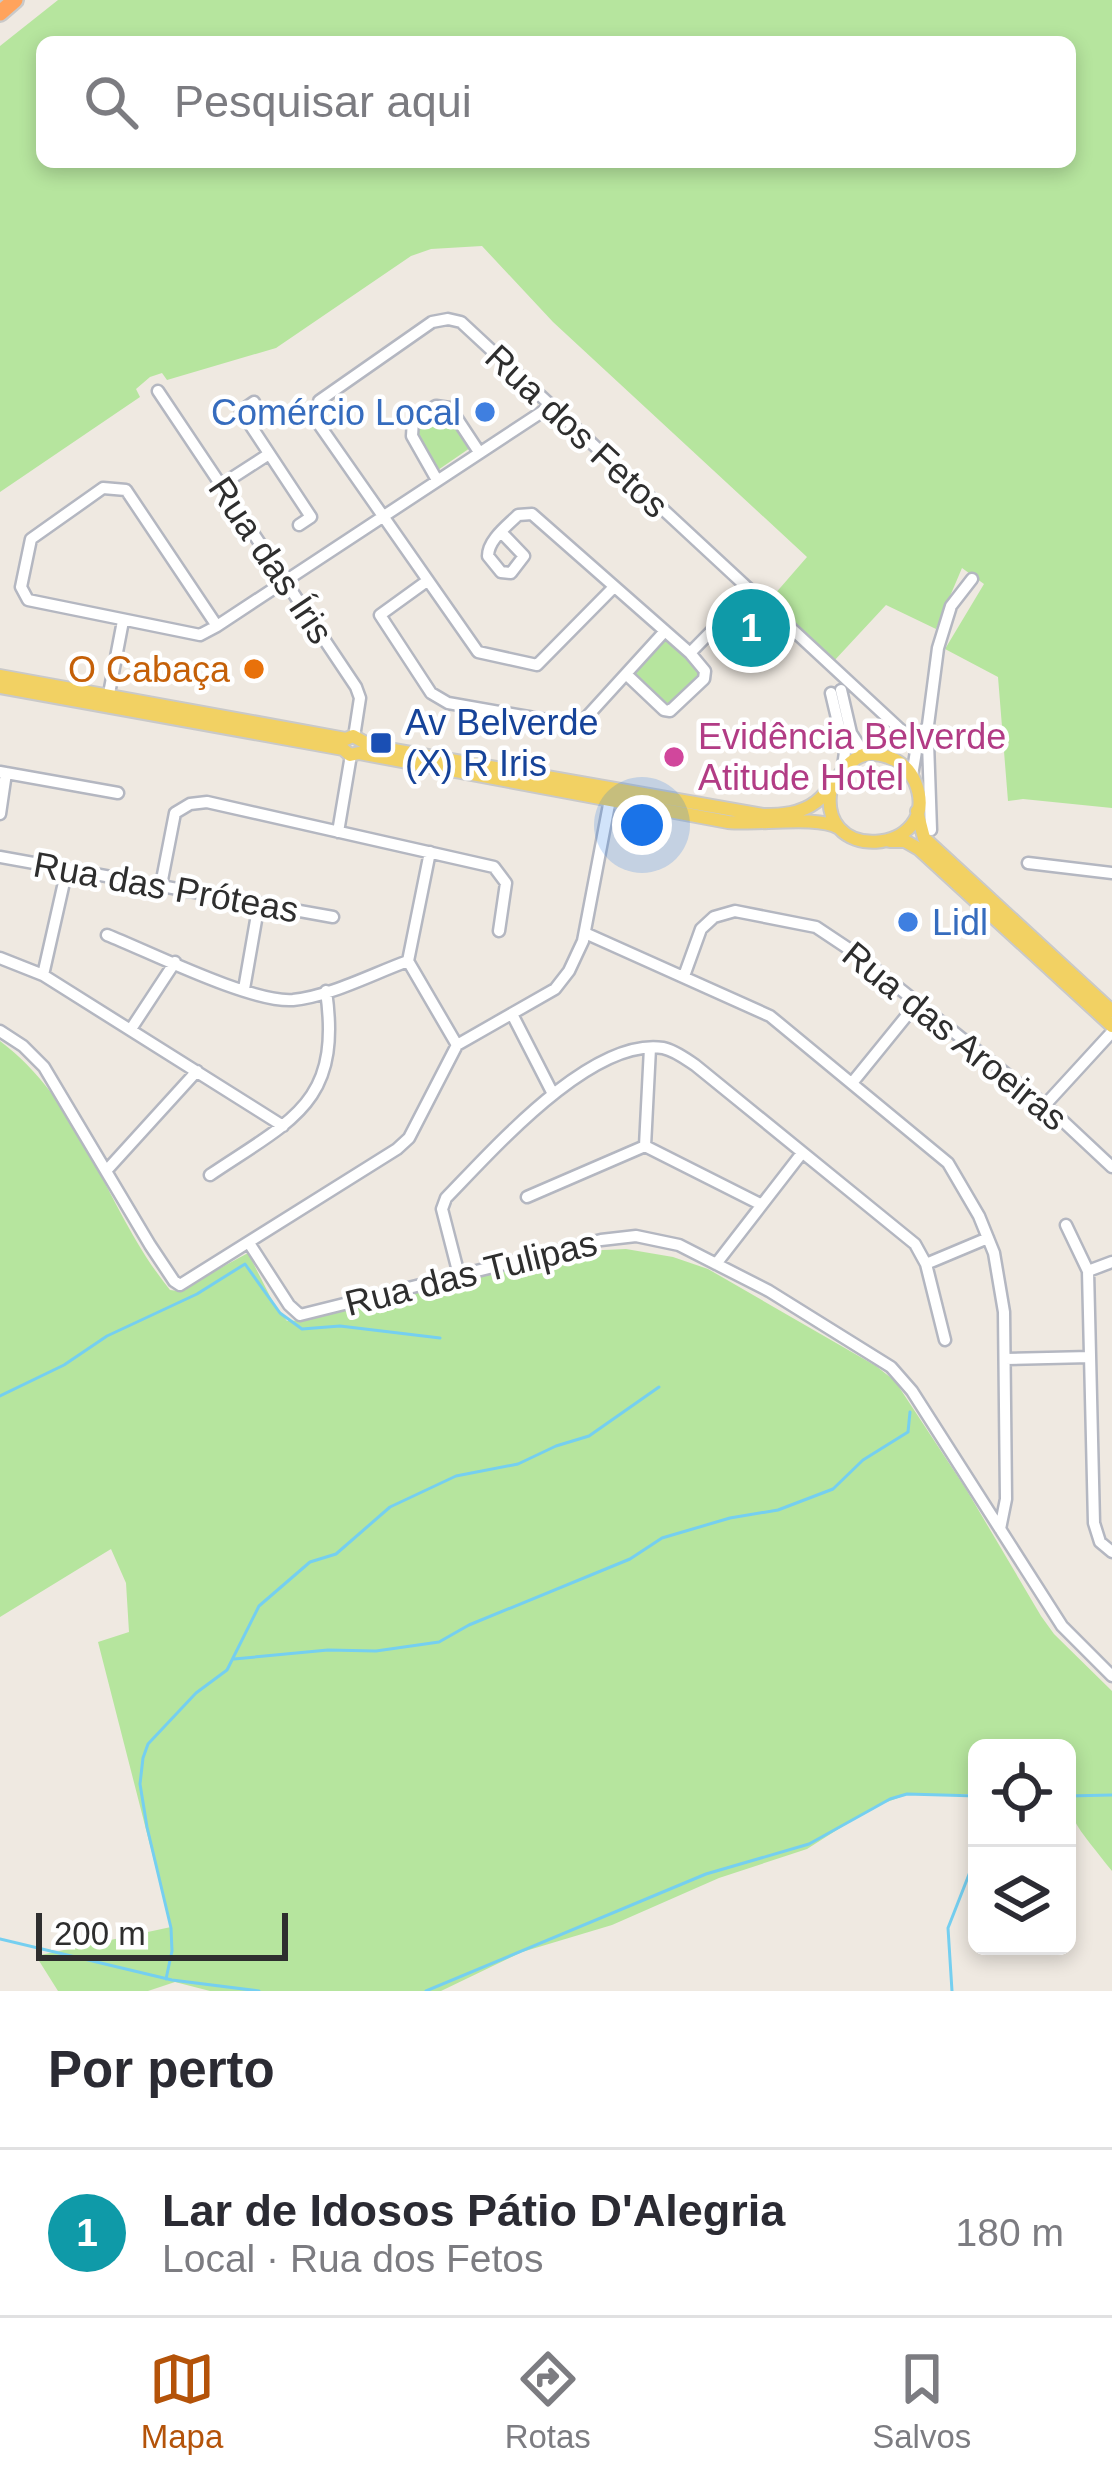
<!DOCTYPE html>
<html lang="pt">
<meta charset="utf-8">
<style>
:root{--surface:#fff;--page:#f7f7f7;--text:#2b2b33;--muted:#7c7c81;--line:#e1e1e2;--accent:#b45309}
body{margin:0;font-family:Arial,sans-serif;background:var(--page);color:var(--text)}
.controls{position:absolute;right:36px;bottom:36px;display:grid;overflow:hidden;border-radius:18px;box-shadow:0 6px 18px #0003}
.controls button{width:108px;height:108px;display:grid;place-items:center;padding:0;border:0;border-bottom:3px solid var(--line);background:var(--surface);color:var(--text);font:60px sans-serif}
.scale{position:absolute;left:36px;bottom:30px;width:252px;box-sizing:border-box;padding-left:12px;border:6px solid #2e2e2e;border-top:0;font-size:33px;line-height:42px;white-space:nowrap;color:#2e2e2e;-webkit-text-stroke:9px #fff;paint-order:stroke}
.you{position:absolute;left:642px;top:825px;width:42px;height:42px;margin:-30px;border:9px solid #fff;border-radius:50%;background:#1a73e8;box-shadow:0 0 0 18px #1a73e833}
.badge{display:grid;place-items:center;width:78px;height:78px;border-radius:50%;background:var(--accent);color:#fff;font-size:39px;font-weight:700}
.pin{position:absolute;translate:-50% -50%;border:6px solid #fff;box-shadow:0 3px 12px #0006}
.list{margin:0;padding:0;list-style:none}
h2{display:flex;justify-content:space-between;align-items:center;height:156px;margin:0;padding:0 48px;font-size:51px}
h2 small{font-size:39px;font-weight:400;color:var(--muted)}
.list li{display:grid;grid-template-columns:78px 1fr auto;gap:36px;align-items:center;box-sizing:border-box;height:168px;padding:0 48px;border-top:3px solid var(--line)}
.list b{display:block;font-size:45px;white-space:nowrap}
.list p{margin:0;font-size:39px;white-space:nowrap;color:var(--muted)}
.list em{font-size:39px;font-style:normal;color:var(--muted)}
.icon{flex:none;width:66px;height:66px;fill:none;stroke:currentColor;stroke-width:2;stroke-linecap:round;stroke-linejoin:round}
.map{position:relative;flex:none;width:1112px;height:1991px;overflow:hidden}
.search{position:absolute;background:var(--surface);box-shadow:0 6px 18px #0003;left:36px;right:36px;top:36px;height:132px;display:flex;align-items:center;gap:30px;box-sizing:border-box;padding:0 42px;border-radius:18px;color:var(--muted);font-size:45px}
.sheet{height:324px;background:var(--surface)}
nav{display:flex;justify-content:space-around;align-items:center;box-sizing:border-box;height:168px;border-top:3px solid var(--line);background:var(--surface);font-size:33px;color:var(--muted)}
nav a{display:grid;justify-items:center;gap:6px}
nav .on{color:var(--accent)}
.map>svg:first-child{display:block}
.green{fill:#b6e59e;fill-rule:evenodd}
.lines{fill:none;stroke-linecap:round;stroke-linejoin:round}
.stream{stroke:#75cff0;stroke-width:3}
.minor-casing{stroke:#b4b7c1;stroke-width:15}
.major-casing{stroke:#c9c9c9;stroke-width:16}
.highway-casing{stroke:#c9c9c9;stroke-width:20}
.minor{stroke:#fff;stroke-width:10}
.major{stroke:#f2d163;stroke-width:12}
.highway{stroke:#ffa35c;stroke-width:15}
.shop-dot{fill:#3f7fe0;stroke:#fff;stroke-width:4.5}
.food-dot{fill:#e8710a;stroke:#fff;stroke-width:4.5}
.transit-dot{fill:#1a4fb4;stroke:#fff;stroke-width:4.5}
.hotel-dot{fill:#d1479c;stroke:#fff;stroke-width:4.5}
.labels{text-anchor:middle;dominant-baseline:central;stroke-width:9;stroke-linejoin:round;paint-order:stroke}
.shop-label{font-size:36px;fill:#366cbe;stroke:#fff;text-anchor:end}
.street-label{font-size:36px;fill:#2e2e2e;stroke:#fff}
.food-label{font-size:36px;fill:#c56008;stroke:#fff;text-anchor:end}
.transit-label{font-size:36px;fill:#164399;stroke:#fff;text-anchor:start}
.hotel-label{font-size:36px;fill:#b23c85;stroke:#fff;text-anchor:start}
</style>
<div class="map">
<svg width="1112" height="1991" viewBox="0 0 1112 1991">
<rect width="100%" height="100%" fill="#efe9e1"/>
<path class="green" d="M58 0H1112V808L1023 799 1008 801 998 677 945 649 984 584 962 568 936 629 886 605 833 662 767 603 807 557 553 322 482 246 431 249 411 256 276 348 167 380 162 373 150 377 136 389 140 397 0 492V46ZM42 42H1070V162H42Z
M436 412 449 414 470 448 438 470 418 437V423Z
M667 638 699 666 700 674 670 706 634 672 658 641Z
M0 1041C85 1105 106 1211 170 1290L178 1291 248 1253 274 1304 287 1321 307 1320 581 1251 626 1249 673 1257 708 1269 876 1366 895 1381 966 1489 1041 1616 1054 1634 1112 1691V1871C1067 1813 1067 1823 1067 1748H977V1794H909L873 1807 807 1849 719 1878 612 1925 522 1952 441 1991H210L175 1982 148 1991H58L36 1956 171 1927 98 1642 129 1632 126 1583 111 1549 0 1617Z"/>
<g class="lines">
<path class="stream" d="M0 1396 64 1365 107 1336 197 1294 245 1264 280 1313 302 1329 340 1326 440 1338
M234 1659 328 1650 376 1651 439 1642 469 1625 630 1559 662 1538 730 1518 778 1510 833 1489 863 1460 908 1432 910 1412
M1067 1796 1112 1795
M0 1939 172 1980 259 1991
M166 1979 172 1951 171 1928 147 1827 140 1784 143 1758 148 1744 196 1693 227 1670 259 1606 310 1562 336 1554 390 1507 456 1476 518 1464 556 1446 589 1436 659 1387
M426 1991 706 1874 809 1844 890 1799 907 1794 977 1796
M952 1991 948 1928 977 1854"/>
<defs>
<path id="minor" d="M158 391 356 687 360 698 354 737
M254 402 241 411 311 517 299 525
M437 480 412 436 413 420 436 406 450 408 479 452
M221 485 269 454
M501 532 524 556 511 573 501 572 488 556C488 540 507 526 518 515L532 514 690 653 705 671 704 679 670 711 664 710 626 674
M427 581 380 615 431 693 448 703 575 725 583 721 665 631
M614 587 537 665 478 652 318 423 319 401 432 322 448 319 461 322 917 745
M217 626 126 490 103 488 31 539 21 587 28 600 200 635 217 626 551 406
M690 653 750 592
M841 690 851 733 865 755
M831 693 845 752 843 767
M107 704 123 621
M924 733 928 742 931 830
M0 772 118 793
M912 776 917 745 928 725 938 648 951 606 972 579
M0 814 6 773
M338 832 351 755
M430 852 408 961 457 1045
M0 857 333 917
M1028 863 1112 873
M161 885 175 813 190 804 207 802 494 867 506 883 499 931
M585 933 770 1016 948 1163 979 1216 994 1253 1004 1312 1006 1499 1000 1529
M107 935C150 952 251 1003 293 1000 331 996 372 974 408 961
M0 958 43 975 283 1126
M43 975 67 869
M684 976 701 929 714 917 735 911 816 927 855 953 1050 1109 1112 1167
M244 989 259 903
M512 1014 553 1094
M131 1029 175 962
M0 1031 23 1046 44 1067 150 1245 174 1281 180 1285 397 1149 409 1138 457 1045 555 989 569 971 583 941 611 794
M852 1083 917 1003
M1045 1105 1112 1032
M645 1146 650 1048
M106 1171 197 1071
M210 1175C293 1119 342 1103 326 991
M527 1197 645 1146 760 1204
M1066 1225 1088 1271 1094 1523 1100 1542 1112 1552
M249 1243 289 1305 300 1315 601 1240 636 1236 679 1245 769 1291 891 1367 912 1391 1062 1626 1112 1676
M716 1264 802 1153
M926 1264 988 1238
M1088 1271 1112 1262
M459 1275 442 1209 446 1198C492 1151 591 1037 663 1048 674 1050 686 1059 695 1065L915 1244 926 1264 945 1340
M1005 1359 1090 1357"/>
<path id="major" d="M0 676 346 739 353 736 371 746 763 815C782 815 800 814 816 802 840 784 848 742 888 757 900 761 910 770 915 782 946 855 807 869 833 780
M0 687 343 749 350 755 359 753 728 822C758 825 819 815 839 828
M917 811 924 838 1112 1011
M890 841H905L919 849 1112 1026"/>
<path id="highway" d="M0 13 15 0"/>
</defs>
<use href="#minor" class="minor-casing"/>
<use href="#major" class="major-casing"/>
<use href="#highway" class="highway-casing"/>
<use href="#minor" class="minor"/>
<use href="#major" class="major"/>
<use href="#highway" class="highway"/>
</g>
<g class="shop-dot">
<circle cx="485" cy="412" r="12"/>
<circle cx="908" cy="922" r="12"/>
</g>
<circle class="food-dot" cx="254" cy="669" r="12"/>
<rect class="transit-dot" x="369" y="731" width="24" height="24" rx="6"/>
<circle class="hotel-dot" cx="674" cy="757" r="12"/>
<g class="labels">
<g class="shop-label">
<text x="461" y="412">Comércio Local</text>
<text x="932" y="922" text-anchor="start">Lidl</text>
</g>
<g class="street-label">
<text transform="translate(577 431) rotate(43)">Rua dos Fetos</text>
<text transform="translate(271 560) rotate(56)">Rua das Íris</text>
<text transform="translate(166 887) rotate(10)">Rua das Próteas</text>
<text transform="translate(955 1036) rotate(39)">Rua das Aroeiras</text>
<text transform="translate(471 1273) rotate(-14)">Rua das Tulipas</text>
</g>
<g class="food-label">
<text x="230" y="669">O Cabaça</text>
</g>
<g class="transit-label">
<text x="405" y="722">Av Belverde<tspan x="405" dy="41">(X) R Iris</tspan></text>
</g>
<g class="hotel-label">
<text x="698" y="736">Evidência Belverde<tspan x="698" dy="41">Atitude Hotel</tspan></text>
</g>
</g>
</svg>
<div class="controls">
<button><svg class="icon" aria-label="locate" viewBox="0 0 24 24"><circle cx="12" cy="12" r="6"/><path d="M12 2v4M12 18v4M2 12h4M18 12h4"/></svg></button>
<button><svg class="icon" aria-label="layers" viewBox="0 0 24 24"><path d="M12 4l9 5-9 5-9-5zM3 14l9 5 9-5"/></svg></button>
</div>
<div class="scale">200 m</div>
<div class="you"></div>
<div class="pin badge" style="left:751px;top:628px;background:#0f9aa8">1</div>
<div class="search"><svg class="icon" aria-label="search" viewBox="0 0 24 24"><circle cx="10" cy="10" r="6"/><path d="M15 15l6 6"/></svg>Pesquisar aqui</div>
</div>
<section class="sheet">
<h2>Por perto<small></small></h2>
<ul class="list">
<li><span class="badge" style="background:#0f9aa8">1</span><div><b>Lar de Idosos Pátio D'Alegria</b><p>Local · Rua dos Fetos</p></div><em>180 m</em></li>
</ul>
</section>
<nav>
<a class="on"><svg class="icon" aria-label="map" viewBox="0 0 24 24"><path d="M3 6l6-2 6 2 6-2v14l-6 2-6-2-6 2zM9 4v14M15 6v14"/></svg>Mapa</a>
<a><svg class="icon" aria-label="directions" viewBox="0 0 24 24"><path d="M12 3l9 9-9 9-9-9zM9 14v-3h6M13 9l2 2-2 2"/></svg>Rotas</a>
<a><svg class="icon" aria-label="saved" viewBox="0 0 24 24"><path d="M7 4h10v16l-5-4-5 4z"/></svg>Salvos</a>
</nav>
